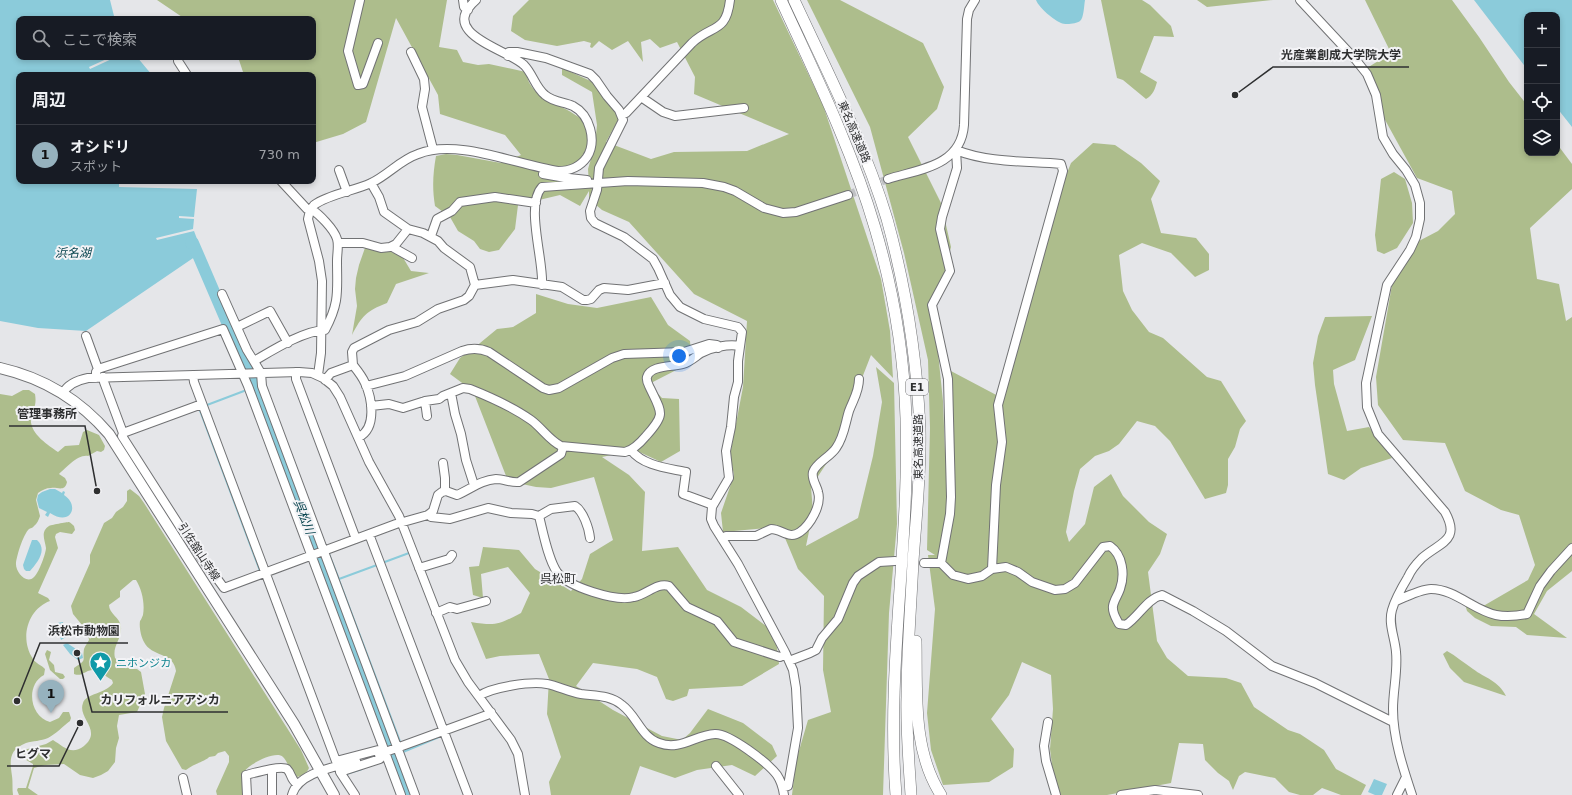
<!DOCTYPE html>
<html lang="ja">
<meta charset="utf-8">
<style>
:root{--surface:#171b24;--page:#242831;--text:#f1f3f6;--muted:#9ea1a6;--line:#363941;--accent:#96b2be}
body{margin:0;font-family:"DejaVu Sans","Noto Sans JP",sans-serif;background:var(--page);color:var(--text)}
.controls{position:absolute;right:12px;top:12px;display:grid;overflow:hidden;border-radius:8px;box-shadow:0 2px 6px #0003}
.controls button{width:36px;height:36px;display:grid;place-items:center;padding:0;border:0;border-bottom:1px solid var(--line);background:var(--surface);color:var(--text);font:20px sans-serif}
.you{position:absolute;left:679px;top:356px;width:14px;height:14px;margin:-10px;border:3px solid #fff;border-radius:50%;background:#1a73e8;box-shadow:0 0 0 6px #1a73e833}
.badge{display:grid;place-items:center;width:26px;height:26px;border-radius:50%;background:var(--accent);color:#111;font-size:13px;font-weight:700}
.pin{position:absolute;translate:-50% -33px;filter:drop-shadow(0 1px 2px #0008)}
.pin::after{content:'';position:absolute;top:21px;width:14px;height:12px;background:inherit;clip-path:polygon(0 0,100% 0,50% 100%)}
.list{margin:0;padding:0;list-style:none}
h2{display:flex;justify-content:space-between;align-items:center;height:52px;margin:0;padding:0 16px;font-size:17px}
h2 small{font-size:13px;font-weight:400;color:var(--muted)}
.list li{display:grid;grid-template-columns:26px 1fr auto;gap:12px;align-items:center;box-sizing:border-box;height:60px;padding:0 16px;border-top:1px solid var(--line)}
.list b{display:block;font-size:15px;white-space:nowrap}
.list p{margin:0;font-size:13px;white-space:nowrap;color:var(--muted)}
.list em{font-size:13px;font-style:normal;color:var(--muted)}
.icon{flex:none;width:22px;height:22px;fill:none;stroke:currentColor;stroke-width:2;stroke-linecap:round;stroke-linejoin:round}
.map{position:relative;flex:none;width:1572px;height:795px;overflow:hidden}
.search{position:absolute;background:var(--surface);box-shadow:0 2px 6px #0003;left:16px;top:16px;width:300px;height:44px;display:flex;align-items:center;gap:10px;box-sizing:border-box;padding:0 14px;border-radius:8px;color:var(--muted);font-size:15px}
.panel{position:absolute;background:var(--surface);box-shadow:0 2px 6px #0003;left:16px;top:72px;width:300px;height:112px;border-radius:8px}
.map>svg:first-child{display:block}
.forest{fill:#adbd8c}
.water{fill:#8bcbda}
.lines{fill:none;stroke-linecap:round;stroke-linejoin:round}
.stream{stroke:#8bcbda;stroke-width:2}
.river{stroke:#8bcbda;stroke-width:12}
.minor-tunnel{stroke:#c0c1c4;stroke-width:8;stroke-dasharray:8 4;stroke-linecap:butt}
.minor-casing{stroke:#717274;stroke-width:10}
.major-casing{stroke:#717274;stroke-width:12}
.highway-casing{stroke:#717274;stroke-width:12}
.minor{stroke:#fff;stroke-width:8}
.major{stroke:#fff;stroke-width:10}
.highway{stroke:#fff;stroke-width:11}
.labels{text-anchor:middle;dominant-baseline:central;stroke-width:4;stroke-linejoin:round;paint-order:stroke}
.shield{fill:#f3f3f6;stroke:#696a6b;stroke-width:1}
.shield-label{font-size:10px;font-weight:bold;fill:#2e2f30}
.street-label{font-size:11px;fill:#2e2f30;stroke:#f3f3f6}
.culture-label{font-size:11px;fill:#0d838f;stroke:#f3f3f6;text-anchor:start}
.water-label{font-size:12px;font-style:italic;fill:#013f4a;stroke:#f3f3f6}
.neighbourhood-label{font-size:12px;fill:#2e2f30;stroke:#f3f3f6}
.leader{fill:none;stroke:#2e2f30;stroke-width:1.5}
.callout-dot{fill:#2e2f30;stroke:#f3f3f6;stroke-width:1.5}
.callout-label{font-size:12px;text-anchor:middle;font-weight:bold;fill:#2e2f30;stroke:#f3f3f6;stroke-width:4;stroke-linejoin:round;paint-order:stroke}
</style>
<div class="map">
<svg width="1572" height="795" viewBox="0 0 1572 795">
<rect width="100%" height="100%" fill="#e5e6e9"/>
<path class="forest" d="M157 0H447L439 47 457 50 463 62 478 65 489 64 526 72C527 76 528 81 530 84 540 103 584 111 588 129 591 140 585 152 580 162L559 171 589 184 588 169 595 145 597 125 592 92 562 75V68L595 83 619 118 606 142 651 159 674 152 747 151 789 134 694 94 695 77 677 42 660 48 650 39 641 42 643 62 628 41 612 50 599 41 592 48 590 47 591 43 584 41 557 46 525 40 511 31 513 16 529 0H773L823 105 881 279 890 331 893 378 871 355 832 455 811 487 813 512 806 546 858 518 873 456 882 402 876 367 894 383 897 524 889 613 883 795H792L796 761 808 720 831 712 823 670 824 596 798 569 785 538 768 528 723 532 721 513 734 475 730 455 743 387 747 321 694 294 629 222 602 210 589 199V191L580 206 560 195 518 205 515 229 499 250 489 252 480 249 474 241 458 231 450 217 435 206C432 188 433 173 436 156L446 154 457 155 501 163 521 155 505 135 440 114 438 95 396 18 366 122 343 134 313 143V75H244L238 57H313V19H185Z
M807 0H840L923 43 944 87 937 109 908 137 941 203 951 247 934 314 943 401 945 452 948 475 953 448V403L949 370 1002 398 1065 178 1071 163 1093 143 1115 145 1141 163 1160 181 1151 199 1161 233 1196 238 1209 254V270L1195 277 1171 253 1142 243 1119 255 1123 291 1132 310 1149 332 1163 338 1207 377 1221 381 1246 421 1240 429 1235 447 1228 459V485L1226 493 1205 499 1170 441 1155 426 1137 421 1119 444 1109 451 1095 456 1080 469 1074 491 1066 532 1069 542 1085 524 1094 487 1111 474 1123 496 1149 522 1167 534 1160 554 1148 572 1157 641 1167 658 1188 676 1226 678 1241 683 1254 707 1288 730 1300 734 1324 750 1336 769 1366 785 1361 795H1341L1322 788 1313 795H1300L1289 792 1275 778 1245 772 1239 776 1233 790 1229 781 1218 773 1205 760 1203 744 1179 743 1171 783 1107 795H1061L1054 781 1050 749 1053 709 1051 675 1022 662 1009 695 991 719 1014 749 1013 767 989 782 943 785 931 750 927 713 935 609 928 555H935L927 550 930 428 928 360 904 253 870 127Z
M1101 0H1142L1150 5 1171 26 1174 37 1154 36 1140 72 1157 82C1155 89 1153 95 1146 99L1123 80 1117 78Z
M1197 0H1273L1207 7Z
M1365 0H1452L1479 37 1509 82 1527 105V153H1557V144L1572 164V189L1530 228 1537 279 1559 284 1566 321 1572 317V571L1547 591 1534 614 1567 638 1527 635 1516 627 1491 626 1475 618 1467 611 1465 604 1485 605 1528 580 1535 565 1519 515 1501 510 1465 491 1445 443 1403 440 1378 405 1376 377 1392 285 1417 242 1438 231 1455 214 1452 191 1417 178 1384 118 1379 91 1367 68 1391 53Z
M1394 172 1405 179 1412 203 1413 223 1397 248 1384 254 1377 251 1375 235 1381 179Z
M370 244 402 256 411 271 429 273 396 284 387 303C366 311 362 316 352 335L357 306 355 289 356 278 359 265 366 245Z
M536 294 568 304 597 308 651 297 668 325 690 341 692 362 649 384 662 398 679 399 680 451 661 462 635 450 602 457 629 475 645 492 642 551 678 547 707 590 741 607 770 629 776 640 779 664 742 686 689 689 687 696 673 701 666 699 657 677 637 669 593 663 576 686 613 710 662 736 682 740 690 733 708 709 743 723 772 745 777 756 755 776 732 765 697 770 675 778 640 766 630 795H551L549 782 561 757 547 714 549 679 539 654 500 656 486 659 471 622C496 626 498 625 521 613L530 593 508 567 481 574 483 598 473 595 469 567 479 566 483 547 519 550 535 569 571 591 582 579 590 554 613 540 594 477 551 488 536 487 508 481 473 391 450 374 460 358 474 348 497 329 513 327 536 313Z
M1372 316 1355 360 1333 370 1334 384 1347 431 1369 427 1392 458 1361 468 1344 480 1328 474 1315 385 1313 363 1318 336 1325 317Z
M23 390H29L35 394C37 406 33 408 31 418 29 433 48 445 58 452L65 446 79 445 83 432 87 430 99 435 105 446 104 450 101 452 97 451 88 456C78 454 66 468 59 474L65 478 67 482C65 492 58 487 51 488 46 488 42 490 38 493L36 500 40 516C39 519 37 524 34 526 33 528 30 528 29 529 23 535 17 555 16 563 15 572 27 586 35 576 39 572 46 553 46 548 45 540 40 532 49 526 50 525 67 522 69 522 71 523 72 524 74 526L75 530 72 534 60 532 56 534 55 537 58 548 38 593 48 598 50 601C28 609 19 638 33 659 36 664 42 665 45 669L44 675C25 685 30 717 50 722L59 718 63 712H69L71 718 70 721C63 726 56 734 48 738 41 741 33 741 26 743 8 750 10 761 12 776 13 783 12 789 13 795H0V394L12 396Z
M130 489 139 496 144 503 301 750 309 768C307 773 302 776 297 777 289 773 289 763 283 757 276 750 249 764 245 771 241 777 244 788 245 795H217L216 791 229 762V756L225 751 218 753 215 756 209 757C206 761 193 764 186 770L182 769 166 741 162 717 164 708 176 671C174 652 151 657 144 642 141 637 139 627 140 621 141 620 142 617 143 615 145 603 142 590 136 580H133L120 591V597L109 605C109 614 120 617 121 627 122 639 112 646 115 658L124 666 131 669H137L141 672 145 694 137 712 119 715 117 726 119 738 116 748 115 762 108 771 101 775 93 778 80 775 64 764 45 765 34 768 28 788 38 795H19L17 790 18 788H26L33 766V764L23 758 22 754 24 750 46 744 53 740C63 746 71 756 84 746 103 730 77 718 83 703 86 693 106 694 113 683L112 680C107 677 98 670 92 670 84 671 82 677 74 674V668C88 659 82 662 84 649 85 646 88 642 89 640L88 635 82 625 73 614 71 606 90 563V555L104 523 112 518 116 512 123 507 127 501V491Z
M47 650 51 652 49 660 54 665 55 672 63 674 65 677 63 679H60L50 670 45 654Z
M1447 651C1456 656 1464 663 1473 669 1485 678 1499 681 1506 696L1464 682 1450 668 1443 654Z"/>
<path class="water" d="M0 0H110L114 16 116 19H19V57H111L89 67 90 69 116 57H137L152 75H19V181H119V187L197 189 194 217 179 216V218L194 219 193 229 156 238 157 240 194 231 202 252 86 331 38 328 0 321Z
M1036 0H1085C1084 5 1084 18 1080 21 1076 24 1065 25 1061 23 1054 20 1039 8 1036 0Z
M1474 0H1572V127L1557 108V15H1527V69Z
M50 489H55L62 493 63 491 65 492 64 495C80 505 71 527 50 513L48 517 45 515 47 512 39 508 37 500 38 495 42 492Z
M32 540H37C48 550 37 563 30 571H26L24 569 23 565Z
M63 622 66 637 61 640 57 623Z
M67 643 82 653 83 658 78 660 70 654 63 645Z
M46 684 52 690 53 695 51 700 44 704 41 701V696L44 690 42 686Z
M1374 779 1387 784 1382 795H1375L1368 792Z"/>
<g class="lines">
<path class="stream" d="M207 405 244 391
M199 408 260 571
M329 554 339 579
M382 563 409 553
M339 579 377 565
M339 580 401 744
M403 752 439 737
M390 759 394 758
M346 774 362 769"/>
<path class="river" d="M191 243H193L254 385 408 795"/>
<path class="minor-tunnel" d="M848 195 888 179"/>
<defs>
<path id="minor" d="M360 0 348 51 358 85 363 84 378 43
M463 0 464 7 468 10
M1300 0 1355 59 1367 74 1376 95 1383 137 1393 154 1406 170 1415 185 1420 203V219L1416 237 1410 250 1387 285 1366 383 1367 407 1378 434 1445 512C1461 541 1440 542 1422 558 1417 563 1411 570 1408 577 1402 587 1395 599 1392 610 1388 624 1395 638 1396 652 1398 671 1393 690 1393 709 1393 738 1403 768 1412 795
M411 52 424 79 425 89 422 107 433 149
M508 56 509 52H517L546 58 590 74 596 80 607 96 619 110 623 120 599 168 597 190 590 211 591 218 595 223 624 237 653 259 658 268 670 295 680 307 704 319 738 327 742 332 738 361V382L734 397 731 427 726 451 729 478 712 507 711 519 714 526 738 564 785 652 793 670 796 688 798 728 788 786 783 787
M179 57 178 61 187 75
M641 97 663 112 675 116 744 108
M622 115 626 113 692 43C712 24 726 34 730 0
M339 170 347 192
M543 174 560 177 587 180
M888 179C920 169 961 166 964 125L967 19 969 10 975 0
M281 181 307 209 310 211
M371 183 379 197 384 212 408 229
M431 236 437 219 452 211 460 202 495 197 536 203
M393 246 394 248 412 258
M475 285 513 280 562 287 583 300H587L591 299 599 290 604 288 628 290 665 283
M542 285C544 261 525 205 542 187L628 181 703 183 724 187 735 191 764 208 783 213 796 212 848 195
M222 294 247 350 261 373 262 386 415 795
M237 327 270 311 288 343
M86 336 98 369
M254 361C273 350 303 331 325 330 340 302 337 291 337 261 337 253 339 246 337 239 334 229 319 214 311 209
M353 365C357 370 362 376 365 383 372 398 377 428 359 437
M296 372V379L356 539
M193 375 194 382 336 761 378 750 380 759 340 772 355 795
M318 375 321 353 322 281 319 261 308 219 310 210 314 205C329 194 354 191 371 183 388 175 400 160 418 154 457 138 517 165 558 171 570 171 580 167 587 157 597 141 590 115 573 106 564 102 553 102 545 95 535 87 533 74 524 65 507 49 437 34 476 0
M103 377 104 382 123 433
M96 378V372L98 369 223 329 248 386 401 795
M325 380 331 373 353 365 352 352 354 348 389 330 417 322 438 309 464 300 469 296 475 285 470 267 444 248 438 241 423 233 408 229 396 244 390 247 381 248 363 243H338
M366 386 405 376 462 351C471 348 480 348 489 352L543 388 549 390 559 388 612 358 624 354 684 352 709 344 717 345 718 348
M63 393C68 384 78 380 88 378L299 372 312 373 323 378 333 386 340 397 369 462 399 516 455 660 468 682 511 740 518 754 525 795
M451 393 455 414 461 434 466 460 474 485
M425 401 427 416
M202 404 123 433 122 436 186 536 224 588 396 524 428 515 433 511 438 495 442 492 446 491 457 495C471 489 481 480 496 479 504 479 511 483 519 482L561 454 563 447
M371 406 389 404 403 408 425 401 439 399 443 396 463 388 470 389C490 397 513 407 531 420 542 428 549 440 561 446L625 452C633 450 641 442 646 436 666 414 662 413 650 388 648 384 646 381 647 377 650 365 673 367 683 364 690 362 695 357 701 353 712 347 728 344 740 346
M631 450C643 466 668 468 686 472L683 494 713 505
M443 463 445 478V491
M429 514 431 517 450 519 488 508 511 513 532 514 539 516
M539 516C543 532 548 559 557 572 568 587 616 602 634 597 646 595 657 582 669 586L687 607 717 621 734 642 780 657 786 654
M539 516 551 509 575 506C583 511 589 528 590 538
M369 534 468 795
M722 539 726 536H756L771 529C782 529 789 540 800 532 810 525 822 505 818 492 817 486 811 479 813 472 816 463 830 457 836 448 844 437 845 424 849 411 853 400 859 392 859 379
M924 563H941L953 575 968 579 982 576 992 569 1006 567 1018 572 1032 582 1055 590 1065 589 1075 583 1103 547 1110 546C1123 555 1125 575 1120 589 1118 595 1114 600 1113 606 1112 613 1116 618 1119 624L1126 625C1139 616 1147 599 1162 595L1193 611 1226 631 1272 666 1315 683 1393 722
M941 563 950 514 951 497 948 379 932 305 950 271 940 229 942 217 957 168 956 150C988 163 1027 161 1061 164L1063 171 998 405 1002 442 996 485 992 569
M419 568 449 559 452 555
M1396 601C1405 597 1422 589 1431 589 1455 589 1473 610 1496 615 1506 617 1517 616 1527 614L1540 586 1551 571 1572 548
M436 613 450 607 457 609 486 601
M789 661 810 653 816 650 822 638 838 619 853 583 858 576 879 562 895 561
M479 696C492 687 531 681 547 684 558 686 569 692 581 694 596 696 610 695 622 705 637 716 641 737 659 743 680 751 695 735 715 734 729 733 768 763 777 775 781 781 783 788 784 795
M1048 722 1044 746 1046 761 1056 795
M380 754 487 715 491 712
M716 766 739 795
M272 769V795
M183 778 187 795
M247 795 246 775C254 773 281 765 287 769 292 774 290 779 297 784
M292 795C298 772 336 767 356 761
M1121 795 1155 790 1198 795
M1397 795 1406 777"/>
<path id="major" d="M0 368C44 378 80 400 109 434L294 724 334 795"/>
<path id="highway" d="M781 0C815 74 852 149 875 228 893 289 904 354 906 418 910 544 886 669 896 795
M794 0C827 71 864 143 887 219 906 288 917 359 920 430 921 473 916 518 913 561 911 606 907 651 907 697 906 729 909 762 911 795
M916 641C917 692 912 750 941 795"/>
</defs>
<use href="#minor" class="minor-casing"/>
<use href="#major" class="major-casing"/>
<use href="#highway" class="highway-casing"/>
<use href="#minor" class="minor"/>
<use href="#major" class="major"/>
<use href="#highway" class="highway"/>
</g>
<defs>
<symbol id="sight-pin" viewBox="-11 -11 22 30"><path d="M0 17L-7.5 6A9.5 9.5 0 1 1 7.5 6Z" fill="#0f9aa8" stroke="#f3f3f6"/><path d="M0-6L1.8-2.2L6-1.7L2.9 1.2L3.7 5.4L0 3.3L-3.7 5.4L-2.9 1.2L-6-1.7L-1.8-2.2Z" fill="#fff"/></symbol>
</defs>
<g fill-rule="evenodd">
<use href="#sight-pin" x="88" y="650" width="25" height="34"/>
</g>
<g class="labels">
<rect class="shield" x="906" y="379" width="22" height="16" rx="3"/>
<g class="shield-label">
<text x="917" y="387">E1</text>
</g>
<g class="street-label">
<text transform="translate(854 132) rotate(67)">東名高速道路</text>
<text transform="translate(918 447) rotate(-90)">東名高速道路</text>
<text transform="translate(199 552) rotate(57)">引佐舘山寺線</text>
</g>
<g class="culture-label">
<text x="116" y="663">ニホンジカ</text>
</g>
<g class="water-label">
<text x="73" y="253">浜名湖</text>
<text transform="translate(304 517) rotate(69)">呉松川</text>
</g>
<g class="neighbourhood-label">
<text x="558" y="579">呉松町</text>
</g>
</g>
<path class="leader" d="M1235 95L1273 67H1409M97 491L85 426H9M17 701L40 643H128M77 653L92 712H228M80 723L59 766H7"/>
<g class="callout-dot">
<circle cx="1235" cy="95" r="4"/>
<circle cx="97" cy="491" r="4"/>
<circle cx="17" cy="701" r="4"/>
<circle cx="77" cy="653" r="4"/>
<circle cx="80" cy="723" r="4"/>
</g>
<g class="callout-label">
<text x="1341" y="59">光産業創成大学院大学</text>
<text x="47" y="418">管理事務所</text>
<text x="84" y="635">浜松市動物園</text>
<text x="160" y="704">カリフォルニアアシカ</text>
<text x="33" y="758">ヒグマ</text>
</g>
</svg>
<div class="controls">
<button>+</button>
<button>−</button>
<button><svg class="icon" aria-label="locate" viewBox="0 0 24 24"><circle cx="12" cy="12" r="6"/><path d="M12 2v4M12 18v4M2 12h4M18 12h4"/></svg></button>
<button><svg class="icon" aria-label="layers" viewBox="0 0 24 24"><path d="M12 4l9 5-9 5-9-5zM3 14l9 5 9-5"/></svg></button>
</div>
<div class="you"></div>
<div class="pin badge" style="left:51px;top:713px">1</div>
<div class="search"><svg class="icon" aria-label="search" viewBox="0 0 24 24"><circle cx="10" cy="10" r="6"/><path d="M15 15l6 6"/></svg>ここで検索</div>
<section class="panel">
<h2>周辺<small></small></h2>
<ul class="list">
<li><span class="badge">1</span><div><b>オシドリ</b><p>スポット</p></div><em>730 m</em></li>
</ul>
</section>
</div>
